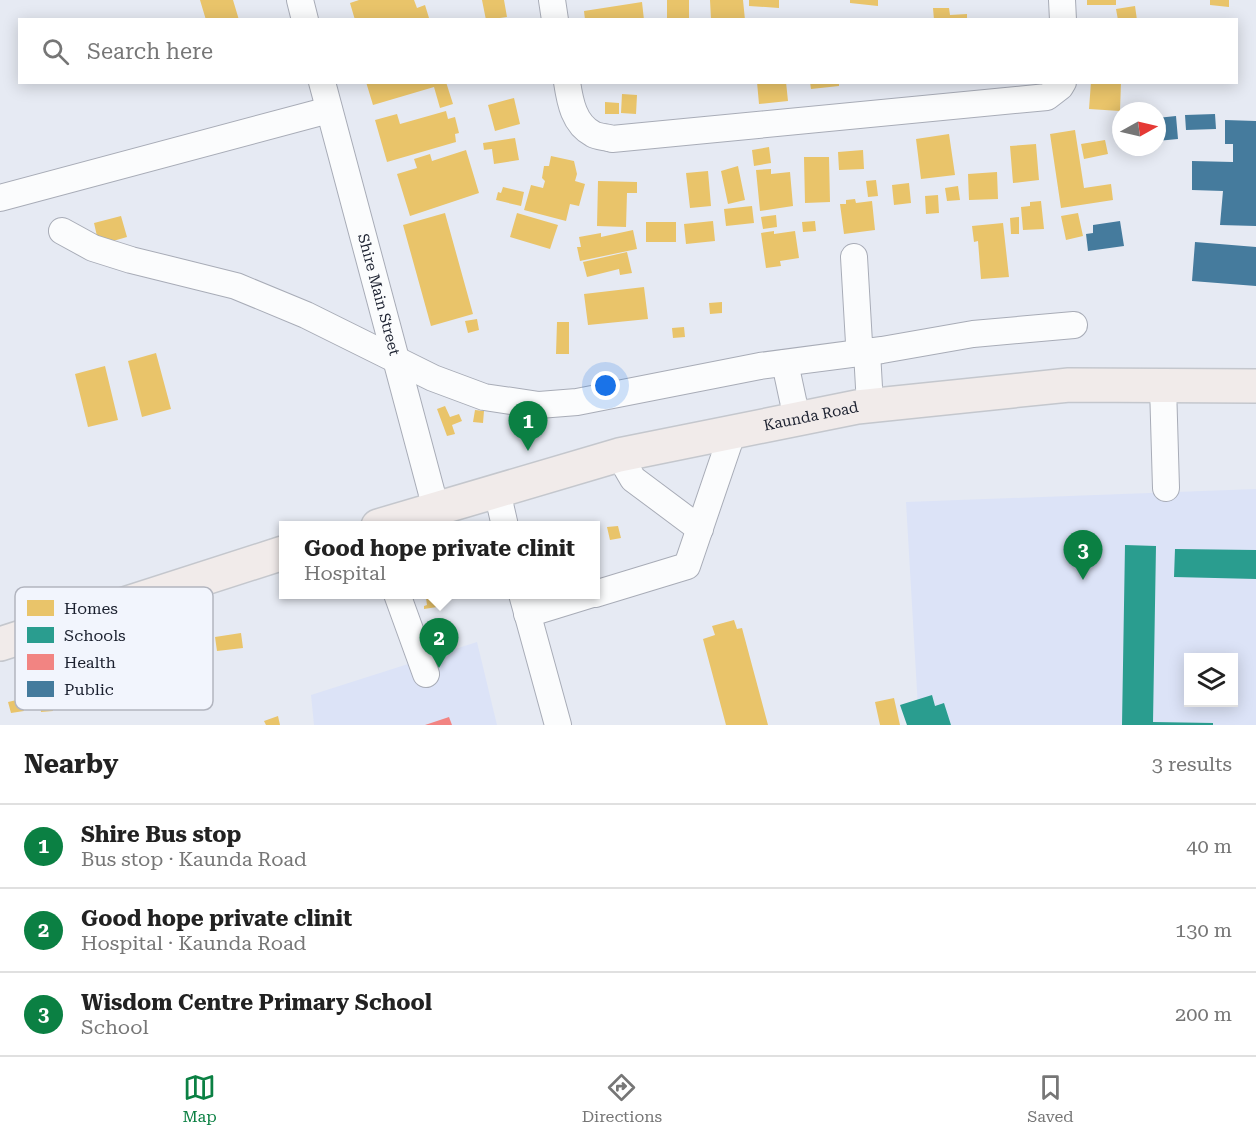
<!DOCTYPE html>
<meta charset="utf-8">
<style>
:root{--surface:#fff;--page:#f6f6f6;--text:#222;--muted:#767676;--line:#e0e0e0;--accent:#0b8043}
body{margin:0;font-family:"Roboto Serif",serif;background:var(--page);color:var(--text)}
.controls{position:absolute;right:18px;bottom:18px;display:grid;overflow:hidden;border-radius:0px;box-shadow:0 3px 15px #0003}
.controls button{width:54px;height:54px;display:grid;place-items:center;padding:0;border:0;border-bottom:2px solid var(--line);background:var(--surface);color:var(--text);font:30px sans-serif}
.compass{position:absolute;left:1112px;top:102px;width:54px;height:54px;border-radius:50%;background:var(--surface);box-shadow:0 3px 15px #0003;rotate:82deg}
.you{position:absolute;left:606px;top:386px;width:21px;height:21px;margin:-15px;border:4px solid #fff;border-radius:50%;background:#1a73e8;box-shadow:0 0 0 9px #1a73e833}
.badge{display:grid;place-items:center;width:39px;height:39px;border-radius:50%;background:var(--accent);color:#fff;font-size:20px;font-weight:700}
.pin{position:absolute;translate:-50% -50px;filter:drop-shadow(0 2px 3px #0008)}
.pin::after{content:'';position:absolute;top:32px;width:21px;height:18px;background:inherit;clip-path:polygon(0 0,100% 0,50% 100%)}
.popup{position:absolute;left:279px;top:521px;width:321px;height:78px;box-sizing:border-box;display:grid;place-content:center;border-radius:0px;background:var(--surface);filter:drop-shadow(0 2px 4px #0005);font-size:20px;white-space:nowrap;color:var(--muted)}
.popup b{font-size:22px;color:var(--text)}
.popup::after{content:'';position:absolute;left:50%;top:100%;margin-left:-12px;border:12px solid transparent;border-top-color:var(--surface)}
.list{margin:0;padding:0;list-style:none}
h2{display:flex;justify-content:space-between;align-items:center;height:78px;margin:0;padding:0 24px;font-size:26px}
h2 small{font-size:20px;font-weight:400;color:var(--muted)}
.list li{display:grid;grid-template-columns:39px 1fr auto;gap:18px;align-items:center;box-sizing:border-box;height:84px;padding:0 24px;border-top:2px solid var(--line)}
.list b{display:block;font-size:22px;white-space:nowrap}
.list p{margin:0;font-size:20px;white-space:nowrap;color:var(--muted)}
.list em{font-size:20px;font-style:normal;color:var(--muted)}
.icon{flex:none;width:33px;height:33px;fill:none;stroke:currentColor;stroke-width:2;stroke-linecap:round;stroke-linejoin:round}
.map{position:relative;flex:none;width:1256px;height:725px;overflow:hidden}
.search{position:absolute;background:var(--surface);box-shadow:0 3px 15px #0003;left:18px;right:18px;top:18px;height:66px;display:flex;align-items:center;gap:15px;box-sizing:border-box;padding:0 21px;border-radius:0px;color:var(--muted);font-size:22px}
.sheet{height:330px;background:var(--surface)}
nav{display:flex;justify-content:space-around;align-items:center;box-sizing:border-box;height:84px;border-top:2px solid var(--line);background:var(--surface);font-size:16px;color:var(--muted)}
nav a{display:grid;justify-items:center;gap:3px}
nav .on{color:var(--accent)}
.map>svg:first-child{display:block}
.built{fill:#dce3f7;fill-rule:evenodd}
.homes{fill:#e9c46a}
.schools{fill:#2a9d8f}
.health{fill:#f28482}
.public{fill:#457b9d}
.lines{fill:none;stroke-linecap:round;stroke-linejoin:round}
.minor-casing{stroke:#a8acb7;stroke-width:28}
.major-casing{stroke:#c4c7cd;stroke-width:36}
.minor{stroke:#fbfcfd;stroke-width:26}
.major{stroke:#f1ebea;stroke-width:33}
.labels{text-anchor:middle;dominant-baseline:central;stroke-width:6;stroke-linejoin:round;paint-order:stroke}
.street-label{font-size:15px;fill:#1b202f;stroke:#f2f5fd}
.key{fill:#f2f5fd;stroke:#b2b5bf;stroke-width:1.5}
.key-label{font-size:16px;fill:#1b202f}
</style>
<div class="map">
<svg width="1256" height="725" viewBox="0 0 1256 725">
<rect width="100%" height="100%" fill="#e6eaf3"/>
<path class="built" d="M1256 489V725H919L906 502ZM1188 658H1234V702H1188Z
M477 642 497 725H314L311 695Z"/>
<path class="homes" d="M200 0H233L239 20H206Z
M359 0H414L417 8 425 5 429 18 355 20 350 3Z
M482 0H504L507 17 486 20Z
M667 0H689V20H667Z
M710 0H743L745 20 711 19Z
M749 0H779V8L749 6Z
M850 0H878V6L850 3Z
M1087 0H1116V5H1087Z
M1210 0H1229V7L1210 5Z
M642 2 644 20H585L584 11Z
M1135 6 1137 20H1118L1116 9Z
M933 8H949L950 15 967 14V20H934Z
M366 82H446L453 104 440 108 434 87 373 105Z
M757 82H786L788 101 759 104Z
M810 82H839V86L811 89Z
M1091 82H1121L1120 111 1089 109Z
M622 94 637 95 636 114 621 113Z
M514 98 520 124 495 131 488 105Z
M605 102 619 103V114H605Z
M446 111 448 119 455 117 459 133 455 134 456 142 387 162 375 120 397 114 400 124Z
M1075 130 1084 188 1111 184 1113 200 1061 208 1050 134Z
M949 134 955 175 921 179 916 139Z
M515 138 519 160 494 164 492 149 484 150 483 143Z
M1105 140 1108 154 1084 159 1081 144Z
M1036 144 1039 180 1013 183 1010 146Z
M769 147 771 163 754 166 752 150Z
M466 150 479 193 410 216 397 174 417 168 414 159 430 154 432 161Z
M863 150 864 169 839 170 838 152Z
M551 156 574 161 577 174 575 181 585 184 579 206 570 204 566 221 524 210 531 185 543 188 545 181 542 178 544 166H549Z
M804 157H829L830 202 805 203Z
M738 166 745 200 728 204 721 171Z
M771 169V174L790 172 793 206 760 211 756 170Z
M708 171 711 206 690 208 686 173Z
M997 172 998 199 969 200 968 174Z
M876 180 878 196 868 197 866 181Z
M598 181 637 182V193H627L626 227 597 226Z
M909 183 911 203 894 205 892 185Z
M958 186 960 200 947 201 945 188Z
M503 187 524 192 521 206 496 200 498 192 501 193Z
M938 195 939 213 926 214 925 196Z
M855 199 856 203 872 201 875 230 844 234 840 204H846V200Z
M1041 201 1044 229 1023 230 1021 207 1030 206V202Z
M752 206 754 223 726 226 724 209Z
M445 213 473 314 431 326 403 225Z
M517 213 558 225 550 249 510 237Z
M1078 213 1083 236 1066 240 1061 216Z
M776 215 777 227 763 229 761 217Z
M121 216 127 237 99 245 94 223Z
M1019 217V234H1011L1010 218Z
M713 221 715 241 686 244 684 224Z
M815 221 816 231 803 232 802 222Z
M646 222H676V242H646Z
M1003 223 1009 277 981 279 978 241 974 242 972 226Z
M633 230 637 249 580 261 577 247H581L579 237 601 233V237Z
M774 231V234L795 231 799 258 780 261 781 266 766 268 761 233Z
M627 252 632 273 620 275 619 269 587 277 583 262Z
M644 287 648 319 588 325 584 294Z
M722 302V313L710 314 709 303Z
M477 319 479 330 468 333 465 321Z
M557 322H569V354H556Z
M684 327 685 337 673 338 672 328Z
M156 353 171 409 142 417 128 361Z
M105 366 118 420 88 427 75 374Z
M445 406 450 417 459 414 462 421 452 425 455 434 447 436 437 409Z
M475 410 484 411 483 423 473 422Z
M618 526 621 538 610 540 607 527Z
M435 597 437 607 424 609V606L427 605 426 598Z
M734 620 737 629 742 628 768 725H726L703 639 715 635 712 626Z
M187 633 189 641 175 645 172 637Z
M241 633 243 648 217 651 215 637Z
M95 686 98 702 75 706 73 698 81 696 80 689Z
M894 698 900 725H880L875 702Z
M21 699 24 711 11 713 8 702Z
M52 702 53 711 41 712 40 703Z
M278 716 280 725H266L264 721Z"/>
<path class="schools" d="M1125 545 1156 546 1153 722 1213 723V725H1122Z
M1175 549 1256 550V579L1174 577Z
M932 695 935 706 944 703 951 725H907L900 705Z"/>
<path class="health" d="M449 717 452 725H425Z"/>
<path class="public" d="M1215 114 1216 129 1186 130 1185 115Z
M1176 116 1178 139 1157 141V118Z
M1225 120 1256 121V226L1220 225 1223 191 1192 190V161L1233 162V144H1225Z
M1120 221 1124 246 1088 251 1086 234 1093 233V225Z
M1195 242 1256 247V286L1192 281Z"/>
<g class="lines">
<defs>
<g id="minor">
<path d="M300 0 305 20"/>
<path d="M552 0 555 20"/>
<path d="M1062 0 1063 20"/>
<path id="s1" d="M322 82 436 509"/>
<path d="M567 82C570 102 574 124 593 134 598 137 607 137 612 139L1047 97 1060 87 1063 82"/>
<path d="M0 198 329 110"/>
<path d="M62 231 93 248 131 260 236 286 306 315 433 378 484 397 539 405 577 402 760 366 882 350 973 334 1074 325"/>
<path d="M854 257 859 343 867 352 870 405"/>
<path d="M785 363 797 419"/>
<path d="M1163 386 1166 488"/>
<path d="M619 455 633 479 700 529"/>
<path d="M497 491 505 526"/>
<path d="M397 594 426 674"/>
<path d="M522 594 558 725"/>
<path d="M595 594 687 566 733 431"/>
<path d="M527 614 592 594"/>
</g>
<g id="major">
<path id="s2" d="M378 526 619 455 857 407 1069 385 1256 386"/>
<path d="M0 644 283 553"/>
</g>
</defs>
<use href="#minor" class="minor-casing"/>
<use href="#major" class="major-casing"/>
<use href="#minor" class="minor"/>
<use href="#major" class="major"/>
</g>
<g class="labels">
<g class="street-label">
<text stroke="none"><textPath href="#s1" startOffset="220">Shire Main Street</textPath></text>
<text stroke="none"><textPath href="#s2" startOffset="447">Kaunda Road</textPath></text>
</g>
</g>
<rect x="15" y="587" width="198" height="123" rx="9" class="key"/>
<rect x="27" y="600" width="27" height="16" fill="#e9c46a"/>
<rect x="27" y="627" width="27" height="16" fill="#2a9d8f"/>
<rect x="27" y="654" width="27" height="16" fill="#f28482"/>
<rect x="27" y="681" width="27" height="16" fill="#457b9d"/>
<g class="key-label">
<text x="64" y="614">Homes</text>
<text x="64" y="641">Schools</text>
<text x="64" y="668">Health</text>
<text x="64" y="695">Public</text>
</g>
</svg>
<div class="controls">
<button><svg class="icon" aria-label="layers" viewBox="0 0 24 24"><path d="M12 4l9 5-9 5-9-5zM3 14l9 5 9-5"/></svg></button>
</div>
<svg class="compass" viewBox="-18 -18 36 36"><path d="M0-13l5 13h-10z" fill="#e53935"/><path d="M0 13l5-13h-10z" fill="#767676"/></svg>
<div class="you"></div>
<div class="pin badge" style="left:528px;top:451px">1</div>
<div class="pin badge" style="left:439px;top:668px">2</div>
<div class="popup"><b>Good hope private clinit</b>Hospital</div>
<div class="pin badge" style="left:1083px;top:580px">3</div>
<div class="search"><svg class="icon" aria-label="search" viewBox="0 0 24 24"><circle cx="10" cy="10" r="6"/><path d="M15 15l6 6"/></svg>Search here</div>
</div>
<section class="sheet">
<h2>Nearby<small>3 results</small></h2>
<ul class="list">
<li><span class="badge">1</span><div><b>Shire Bus stop</b><p>Bus stop · Kaunda Road</p></div><em>40 m</em></li>
<li><span class="badge">2</span><div><b>Good hope private clinit</b><p>Hospital · Kaunda Road</p></div><em>130 m</em></li>
<li><span class="badge">3</span><div><b>Wisdom Centre Primary School</b><p>School</p></div><em>200 m</em></li>
</ul>
</section>
<nav>
<a class="on"><svg class="icon" aria-label="map" viewBox="0 0 24 24"><path d="M3 6l6-2 6 2 6-2v14l-6 2-6-2-6 2zM9 4v14M15 6v14"/></svg>Map</a>
<a><svg class="icon" aria-label="directions" viewBox="0 0 24 24"><path d="M12 3l9 9-9 9-9-9zM9 14v-3h6M13 9l2 2-2 2"/></svg>Directions</a>
<a><svg class="icon" aria-label="saved" viewBox="0 0 24 24"><path d="M7 4h10v16l-5-4-5 4z"/></svg>Saved</a>
</nav>
